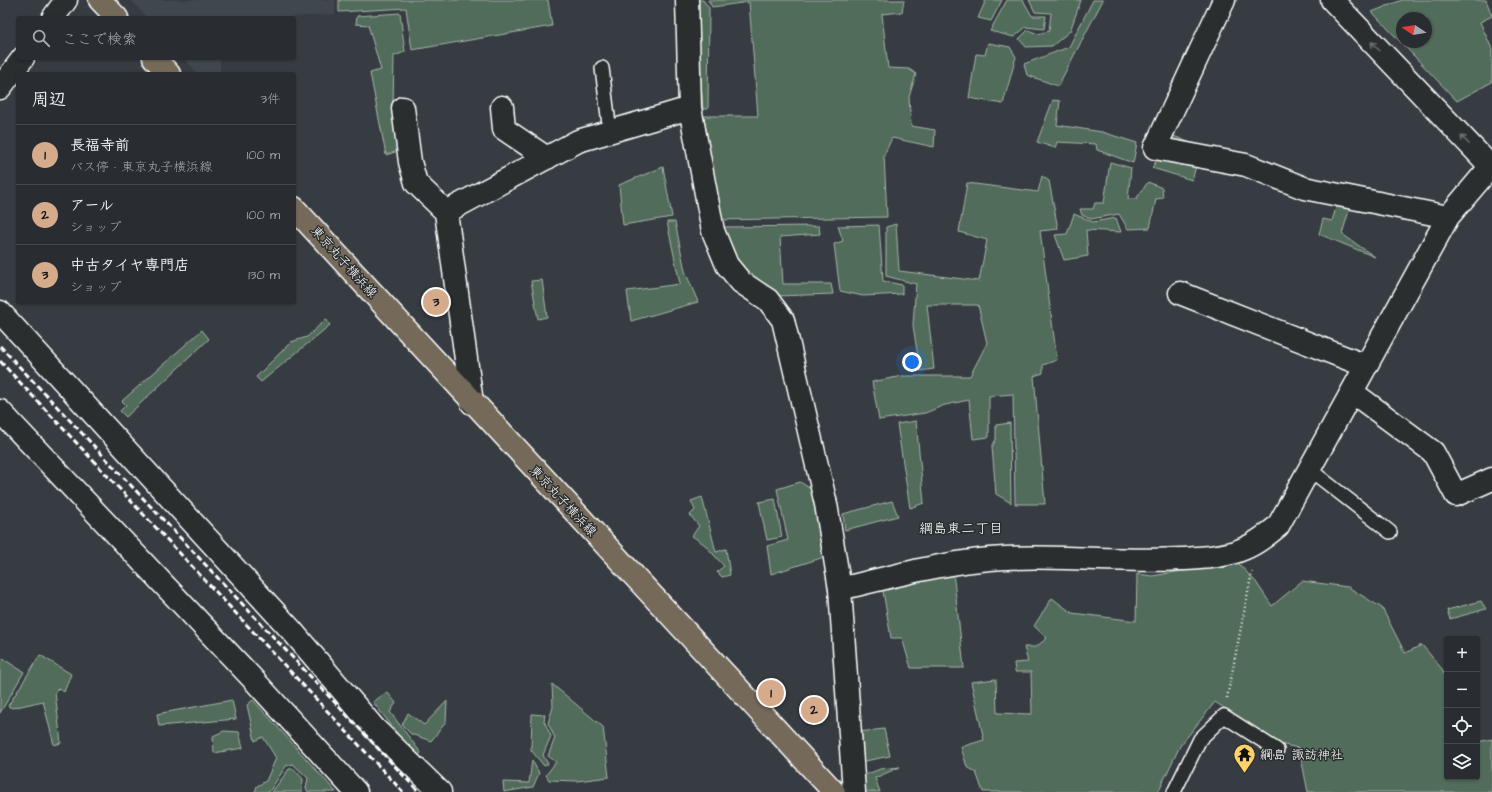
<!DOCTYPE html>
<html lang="ja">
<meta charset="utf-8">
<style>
:root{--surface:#292d32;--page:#31353a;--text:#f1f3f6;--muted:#a5a8ac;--line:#45494d;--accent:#d6ab8b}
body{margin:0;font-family:"Architects Daughter","Klee One",sans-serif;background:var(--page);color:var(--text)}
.controls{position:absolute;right:12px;bottom:12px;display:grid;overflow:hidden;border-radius:4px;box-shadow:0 1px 3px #0004}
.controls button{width:36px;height:36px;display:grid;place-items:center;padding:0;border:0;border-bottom:1px solid var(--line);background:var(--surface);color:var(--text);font:20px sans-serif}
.compass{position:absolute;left:1396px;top:12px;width:36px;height:36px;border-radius:50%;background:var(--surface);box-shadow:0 1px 3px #0004;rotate:282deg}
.you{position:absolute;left:912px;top:362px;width:14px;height:14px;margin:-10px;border:3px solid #fff;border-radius:50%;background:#1a73e8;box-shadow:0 0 0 6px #1a73e833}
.badge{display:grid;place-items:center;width:26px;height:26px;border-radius:50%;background:var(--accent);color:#111;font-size:13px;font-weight:700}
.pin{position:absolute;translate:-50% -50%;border:2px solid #fff;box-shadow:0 1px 4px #0006}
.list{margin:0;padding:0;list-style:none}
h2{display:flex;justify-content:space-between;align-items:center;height:52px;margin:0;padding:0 16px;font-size:17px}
h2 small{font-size:13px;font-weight:400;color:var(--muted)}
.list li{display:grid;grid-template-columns:26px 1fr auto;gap:12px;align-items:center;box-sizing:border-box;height:60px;padding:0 16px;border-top:1px solid var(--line)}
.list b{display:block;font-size:15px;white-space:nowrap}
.list p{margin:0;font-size:13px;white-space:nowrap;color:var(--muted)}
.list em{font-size:13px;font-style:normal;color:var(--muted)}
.icon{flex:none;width:22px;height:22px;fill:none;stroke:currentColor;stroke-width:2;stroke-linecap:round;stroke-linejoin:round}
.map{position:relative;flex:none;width:1492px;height:792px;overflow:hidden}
.search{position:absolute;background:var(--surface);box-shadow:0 1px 3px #0004;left:16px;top:16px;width:280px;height:44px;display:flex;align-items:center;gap:10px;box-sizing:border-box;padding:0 14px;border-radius:4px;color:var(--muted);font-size:15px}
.panel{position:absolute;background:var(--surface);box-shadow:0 1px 3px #0004;left:16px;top:72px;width:280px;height:232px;border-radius:4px}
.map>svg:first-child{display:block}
.built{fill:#404750}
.green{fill:#516c5a;stroke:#a8b6ac;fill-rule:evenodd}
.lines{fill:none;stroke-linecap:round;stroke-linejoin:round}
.lane-casing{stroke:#fff;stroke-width:16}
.street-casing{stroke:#fff;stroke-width:25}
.secondary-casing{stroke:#fff;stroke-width:25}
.primary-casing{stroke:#fff;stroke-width:25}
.path{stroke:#fff;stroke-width:2.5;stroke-dasharray:1 3;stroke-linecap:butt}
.lane{stroke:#2a2d2e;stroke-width:13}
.street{stroke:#2a2d2e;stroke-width:22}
.secondary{stroke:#2a2d2e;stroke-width:22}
.primary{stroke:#746a5a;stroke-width:22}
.rail{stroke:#fff;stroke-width:3;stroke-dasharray:6 3;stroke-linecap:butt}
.oneway{stroke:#6a6c6d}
.labels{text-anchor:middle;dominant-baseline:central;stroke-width:3;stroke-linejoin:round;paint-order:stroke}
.street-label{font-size:13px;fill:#fff;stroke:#2a2d2e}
.poi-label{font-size:13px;fill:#fff;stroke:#2a2d2e;text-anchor:start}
.neighbourhood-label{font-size:14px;fill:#fff;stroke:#2a2d2e}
</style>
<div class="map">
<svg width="1492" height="792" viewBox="0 0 1492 792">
<rect width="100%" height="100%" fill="#373c42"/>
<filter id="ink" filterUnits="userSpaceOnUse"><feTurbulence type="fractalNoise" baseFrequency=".025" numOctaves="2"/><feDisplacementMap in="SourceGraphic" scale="8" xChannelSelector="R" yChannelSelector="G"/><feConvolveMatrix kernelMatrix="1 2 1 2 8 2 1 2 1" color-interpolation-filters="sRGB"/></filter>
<g filter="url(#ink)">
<path class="built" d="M131 0H335V14L280 18H147Z
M183 58H220V74H198Z"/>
<path class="green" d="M339 0H548L552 26 412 50 406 8 339 12Z
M695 0H703L709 8 708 109H703Z
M708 0H904L902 12 882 14 888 68 909 69 916 74 909 97 911 126 935 130 934 147 892 138 884 155 887 217 718 220 704 116H758L749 2 712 7Z
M986 0H1002L991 21 978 18Z
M1007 0H1023L1032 16H1046L1044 29 1026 27 1014 37 990 31Z
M1029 0H1081L1070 31 1052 46 1026 47 1019 39 1028 30 1038 34 1049 31 1051 13 1035 12Z
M1093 0H1103L1058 86 1027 75 1024 64 1069 47Z
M1402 0H1486L1492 16 1480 22 1492 49V82L1457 101 1372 12ZM1402 18H1426V42H1402Z
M400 13 405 52 394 56 393 106 398 151 386 155 370 73 381 70 368 25 356 24 357 16Z
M988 43 1010 47 1016 57 1003 104 969 98 976 54 985 55Z
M1053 100 1060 101 1057 125 1102 132 1137 143 1133 163 1097 150 1096 144 1057 142 1055 148 1037 142Z
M1171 135 1201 147 1221 149 1222 156 1200 153 1192 180 1152 168Z
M1110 162 1131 168 1128 199H1136L1148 182 1162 188 1163 198 1156 199 1150 228 1128 229 1119 214 1091 219 1082 215 1080 209H1093L1095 203H1104Z
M663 167 672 217 623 225 619 185Z
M1042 176 1049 181 1058 229 1040 231 1057 360 1043 365V373L1034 376 1045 504H1015L1013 394 989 396V437L973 439 969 400 945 405 925 413 879 420 872 382 902 376H970L987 343 978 305H927L934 369 920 371 913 325 916 284 886 276V227L896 224 899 271 979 281 987 240 959 232 967 183 1038 192Z
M1338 201 1351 204 1342 234 1375 257 1319 234 1323 219 1332 221Z
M1074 214 1093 222 1116 218 1121 232 1086 230 1088 256 1064 260 1055 235 1067 234Z
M667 222H675L685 271 698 302 631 321 627 291 680 284Z
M879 225 883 281 902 285V294L863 296 840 291 834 244 843 241 838 226Z
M819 226 820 234 780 237 783 284H831L833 294 777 296 733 262 724 227Z
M542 280 547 317 538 319 531 281Z
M326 319 330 325 261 382 256 377 291 342 307 337Z
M202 330 209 339 126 417 120 411 126 405 122 401Z
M916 421 924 503 910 508 897 424Z
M1010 423 1011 503 996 494 992 447 996 439V425Z
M800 482 811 489 824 557 771 574 767 546 788 540 777 489Z
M702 497 716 552 726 549 730 575 722 577 717 572 724 566 704 544 692 536 699 526 690 515 695 510 691 501Z
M775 499 782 537 767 540 759 502Z
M892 501 898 516 845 530 843 514Z
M1237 562 1256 582 1272 606 1302 581 1348 587 1382 608 1405 653 1422 645 1442 669 1447 682V777H1477V742L1492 739V792H1308L1299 748 1279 744 1215 702 1180 746 1158 792H983L976 772 967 767 961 747 984 740 971 682 996 679 997 713 1032 714 1031 672H1015L1014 663 1028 662 1024 647H1036L1047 638 1034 626 1052 598 1072 613 1136 621 1137 574 1152 576Z
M953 572 964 668H911L902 638H891L882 585Z
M1481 601 1486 609 1450 619 1447 610Z
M40 655 71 674 64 692 59 688 55 692 61 743 54 745 43 701 12 708 8 706Z
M0 657 24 672 0 713Z
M552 684 603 727 609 777 577 781 549 780 546 775 556 762 548 756 555 738 548 723 553 707Z
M387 692 396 703 390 712 421 753 416 757 373 702Z
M232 700 236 719 159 726 157 714Z
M253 700 336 792H308L306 788 308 778 293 764 286 766 269 792H255L257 786 266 781 276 758 263 737 255 741 247 705Z
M447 701 446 722 431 741 411 734 402 725 408 713 424 725Z
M532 714 545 715 544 721 551 736 543 755 548 764 544 766 531 750Z
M884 729 890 756 860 762 859 732Z
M224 731 239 732 243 748 214 753 213 736Z
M532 760 539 773 533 787 504 792 503 782 529 783Z
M900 767 875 778 880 792H865L860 777 880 769Z
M289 769H294L303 779 302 792H272Z"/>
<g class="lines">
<defs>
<path id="lane" d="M602 68 610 132
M1309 469 1390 532
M1174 792 1200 739 1224 716 1277 750"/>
<path id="street" d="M687 0 690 108 713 231 727 265 741 282 768 300 783 320 826 504 840 589 854 792
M1224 0 1155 148 1246 165 1304 188 1448 217
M1332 0 1492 168
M502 107 504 129 547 158
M403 108 410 162 416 183 446 212
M1180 293 1366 366
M0 312 293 632 375 729 440 792
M1352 392 1433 452 1456 495 1492 479
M472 403 446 212 578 141 690 108
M0 411 252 678 356 792
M840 589C886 578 933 565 980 560 1047 553 1115 563 1183 559 1202 558 1225 557 1243 549 1256 544 1267 535 1278 526L1448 217 1491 166"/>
<path id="secondary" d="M53 18 66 0
M0 88 23 58"/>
<path id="primary" d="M100 0 117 18
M154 58 169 74
M294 208 834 792"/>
</defs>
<use href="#lane" class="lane-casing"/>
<use href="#street" class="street-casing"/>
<use href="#secondary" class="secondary-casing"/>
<use href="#primary" class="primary-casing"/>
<path class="path" d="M1227 698 1252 572"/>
<use href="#lane" class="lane"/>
<use href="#street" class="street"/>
<use href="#secondary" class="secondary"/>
<use href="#primary" class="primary"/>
<path class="rail" d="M0 346 419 792
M0 361 403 792"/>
</g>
<defs><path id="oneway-shaft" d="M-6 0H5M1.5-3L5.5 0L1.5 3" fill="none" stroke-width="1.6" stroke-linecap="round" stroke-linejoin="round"/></defs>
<g class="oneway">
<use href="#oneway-shaft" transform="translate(1375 46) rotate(-134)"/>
<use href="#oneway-shaft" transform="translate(1465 140) rotate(-134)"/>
</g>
</g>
<defs>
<symbol id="temple-pin" viewBox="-11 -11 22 30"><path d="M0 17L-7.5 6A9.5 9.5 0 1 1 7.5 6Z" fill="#ffd166" stroke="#2a2d2e"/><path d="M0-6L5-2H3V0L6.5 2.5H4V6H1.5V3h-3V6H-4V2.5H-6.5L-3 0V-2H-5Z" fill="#111"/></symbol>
</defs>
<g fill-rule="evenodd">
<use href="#temple-pin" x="1232" y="742" width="25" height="34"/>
</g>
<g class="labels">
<g class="street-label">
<text transform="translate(344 262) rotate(48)">東京丸子横浜線</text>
<text transform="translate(563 501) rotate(47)">東京丸子横浜線</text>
</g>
<g class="poi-label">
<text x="1260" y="755">綱島 諏訪神社</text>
</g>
<g class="neighbourhood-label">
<text x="961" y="529">綱島東二丁目</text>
</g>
</g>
</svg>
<div class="controls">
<button>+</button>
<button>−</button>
<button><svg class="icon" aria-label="locate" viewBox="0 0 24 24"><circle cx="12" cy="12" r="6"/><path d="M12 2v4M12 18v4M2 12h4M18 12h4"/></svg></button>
<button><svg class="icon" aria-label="layers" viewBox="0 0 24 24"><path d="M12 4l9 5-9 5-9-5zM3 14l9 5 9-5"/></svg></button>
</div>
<svg class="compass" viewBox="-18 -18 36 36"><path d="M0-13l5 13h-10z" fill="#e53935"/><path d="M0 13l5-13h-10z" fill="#a5a8ac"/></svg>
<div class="you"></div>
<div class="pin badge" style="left:771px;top:693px">1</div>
<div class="pin badge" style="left:814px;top:710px">2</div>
<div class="pin badge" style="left:436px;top:302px">3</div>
<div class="search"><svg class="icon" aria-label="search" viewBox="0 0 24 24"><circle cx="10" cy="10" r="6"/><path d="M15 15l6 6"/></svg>ここで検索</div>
<section class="panel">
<h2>周辺<small>3件</small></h2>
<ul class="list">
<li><span class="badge">1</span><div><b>長福寺前</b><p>バス停 · 東京丸子横浜線</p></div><em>100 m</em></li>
<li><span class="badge">2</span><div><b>アール</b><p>ショップ</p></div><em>100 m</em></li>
<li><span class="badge">3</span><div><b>中古タイヤ専門店</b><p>ショップ</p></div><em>130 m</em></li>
</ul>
</section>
</div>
